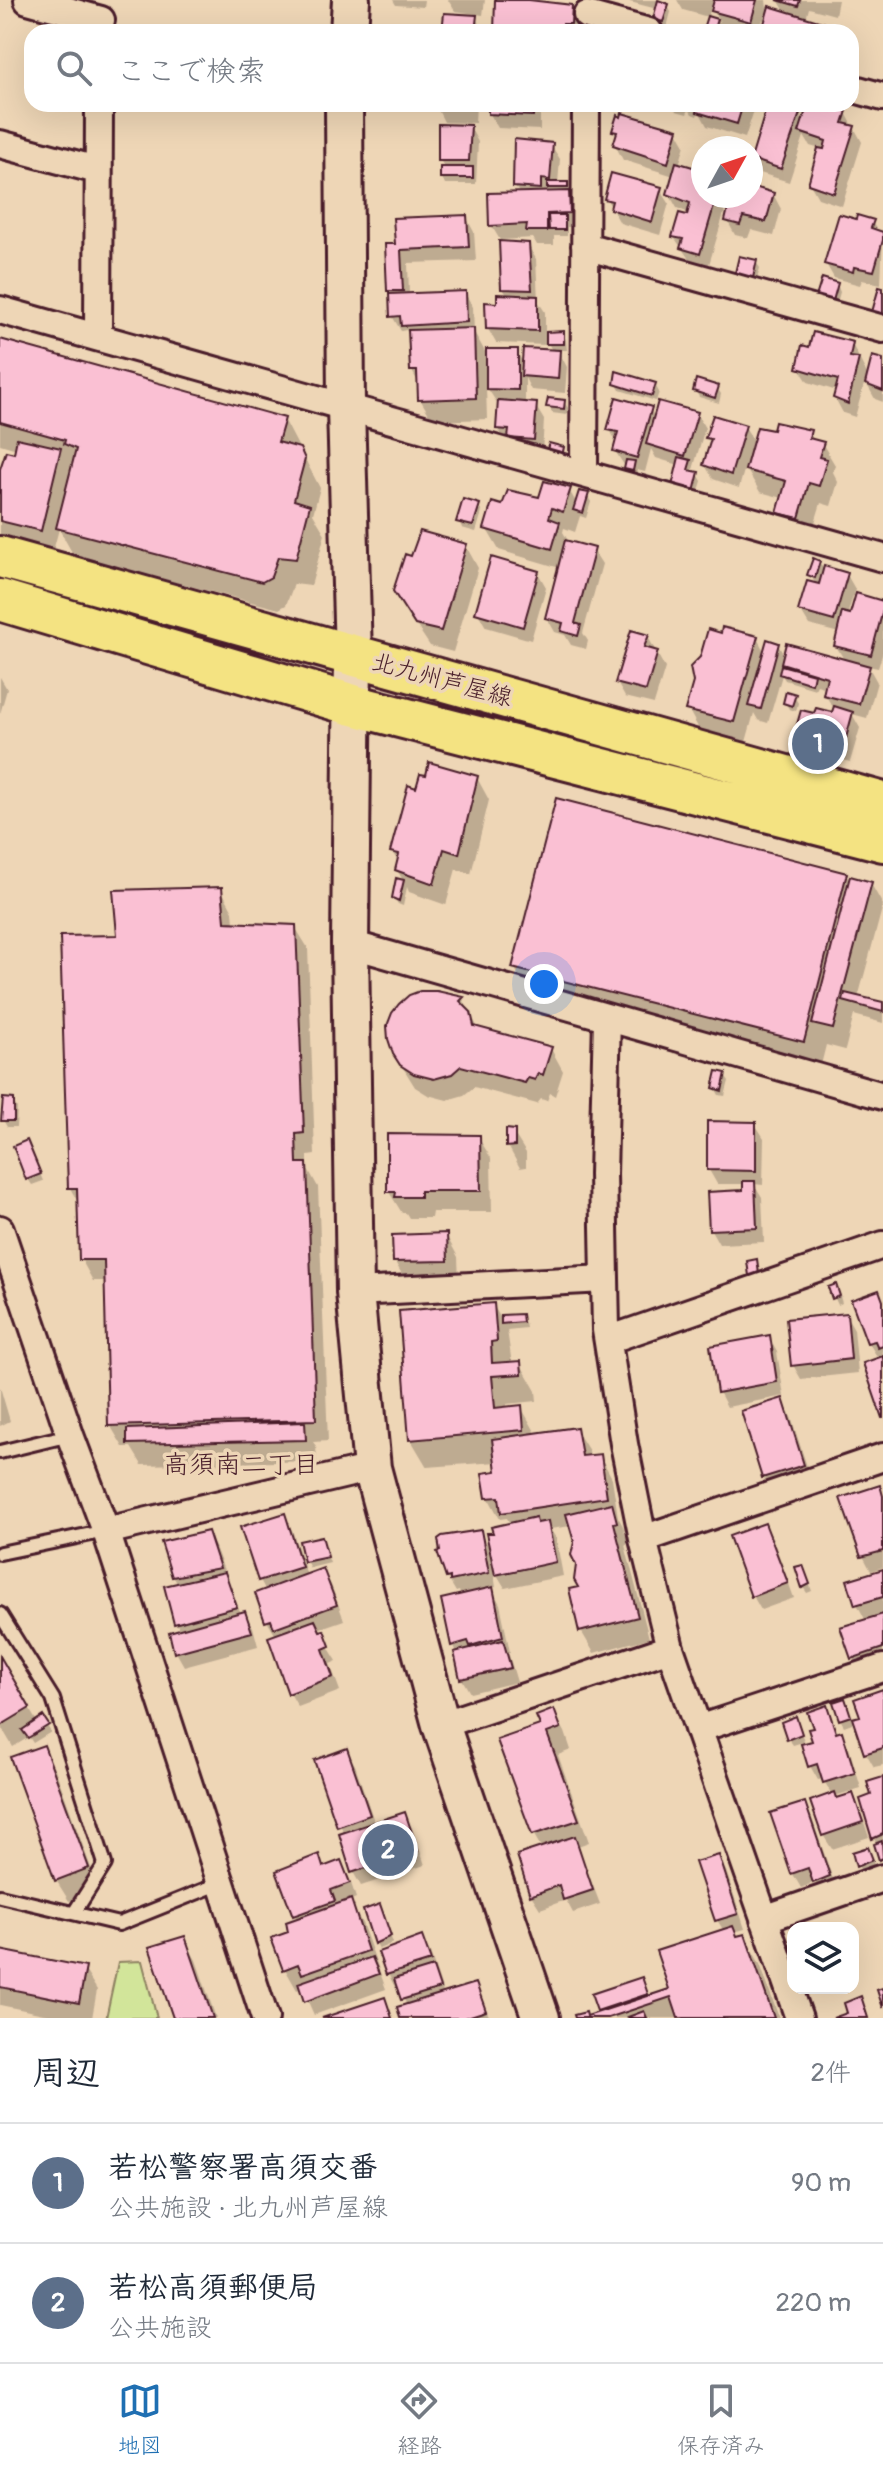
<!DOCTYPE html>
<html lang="ja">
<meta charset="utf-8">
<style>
:root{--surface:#fff;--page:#f2f2f3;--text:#1f2937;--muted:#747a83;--line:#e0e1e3;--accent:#1f6fb2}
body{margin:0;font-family:Pangolin,"Klee One",sans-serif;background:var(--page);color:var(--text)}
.controls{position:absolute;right:24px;bottom:24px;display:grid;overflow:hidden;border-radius:16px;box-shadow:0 8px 32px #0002}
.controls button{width:72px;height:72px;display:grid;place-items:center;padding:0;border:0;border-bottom:2px solid var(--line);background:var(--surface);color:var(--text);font:40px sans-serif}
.compass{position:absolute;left:691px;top:136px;width:72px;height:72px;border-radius:50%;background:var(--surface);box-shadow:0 8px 32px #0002;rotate:50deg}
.you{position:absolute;left:544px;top:984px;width:28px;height:28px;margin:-20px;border:6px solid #fff;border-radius:50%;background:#1a73e8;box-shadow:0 0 0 12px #1a73e833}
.badge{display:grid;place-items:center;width:52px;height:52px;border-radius:50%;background:var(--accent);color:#fff;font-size:26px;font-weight:700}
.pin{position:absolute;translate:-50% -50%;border:4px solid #fff;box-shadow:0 2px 8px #0006}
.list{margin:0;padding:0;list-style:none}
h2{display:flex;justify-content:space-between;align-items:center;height:104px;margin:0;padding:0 32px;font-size:34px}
h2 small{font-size:26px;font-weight:400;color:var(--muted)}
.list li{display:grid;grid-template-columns:52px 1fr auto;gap:24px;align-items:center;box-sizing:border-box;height:120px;padding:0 32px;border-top:2px solid var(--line)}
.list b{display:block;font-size:30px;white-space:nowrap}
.list p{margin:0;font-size:26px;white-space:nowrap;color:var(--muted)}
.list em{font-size:26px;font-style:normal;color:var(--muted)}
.icon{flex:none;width:44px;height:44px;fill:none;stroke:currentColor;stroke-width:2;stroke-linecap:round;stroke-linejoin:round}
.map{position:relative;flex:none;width:883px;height:2018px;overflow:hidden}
.search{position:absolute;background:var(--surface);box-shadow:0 8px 32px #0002;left:24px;right:24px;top:24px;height:88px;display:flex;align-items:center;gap:20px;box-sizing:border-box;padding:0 28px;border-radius:24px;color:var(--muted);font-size:30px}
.sheet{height:344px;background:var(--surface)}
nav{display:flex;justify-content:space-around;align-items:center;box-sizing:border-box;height:112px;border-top:2px solid var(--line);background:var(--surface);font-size:22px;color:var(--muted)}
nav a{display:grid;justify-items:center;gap:4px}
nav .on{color:var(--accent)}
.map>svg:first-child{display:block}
.green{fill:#d2e59a;stroke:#8e8262;stroke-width:2}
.shadow{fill:#0003;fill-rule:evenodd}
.building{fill:#fac0d3;stroke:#4a1f2b;stroke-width:2}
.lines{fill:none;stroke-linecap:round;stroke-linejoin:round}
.lane-casing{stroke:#4a1f2b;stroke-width:18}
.street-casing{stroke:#4a1f2b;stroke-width:32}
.secondary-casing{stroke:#4a1f2b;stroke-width:42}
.primary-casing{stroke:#4a1f2b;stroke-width:46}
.lane{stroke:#eed6b6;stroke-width:12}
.street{stroke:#eed6b6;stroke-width:26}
.secondary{stroke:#eed6b6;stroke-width:36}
.primary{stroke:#f4e382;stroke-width:40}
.labels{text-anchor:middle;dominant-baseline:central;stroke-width:7;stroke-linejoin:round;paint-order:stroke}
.street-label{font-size:24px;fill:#4a1f2b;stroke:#eed6b6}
.neighbourhood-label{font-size:26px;fill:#4a1f2b;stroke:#eed6b6}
</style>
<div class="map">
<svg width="883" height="2018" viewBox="0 0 883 2018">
<rect width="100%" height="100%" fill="#eed6b6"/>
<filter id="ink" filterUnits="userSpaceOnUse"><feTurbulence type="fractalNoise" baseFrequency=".0125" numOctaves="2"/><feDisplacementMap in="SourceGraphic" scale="16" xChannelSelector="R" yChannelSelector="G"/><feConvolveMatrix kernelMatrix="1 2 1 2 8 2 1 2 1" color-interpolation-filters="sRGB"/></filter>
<g filter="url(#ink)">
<path class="green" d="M142 1961 157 2018H106L118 1962Z"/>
<path class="shadow" d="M393 0H424L423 7 396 5Z
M448 0H485L483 15 455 11Z
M497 0 571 7 579 21V32H497Z
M629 0H661L660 3 667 5 671 12 667 27 659 25 655 18 657 9 630 2Z
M677 0H766L767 8 786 13 778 0H838L835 15 809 8 806 19 824 25 828 32H771L763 19 760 31 762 32H747L717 24 719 28 718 32H705L708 19 720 22 711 7 708 17 683 10Z
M474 15 484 32H444L474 17Z
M435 104H476L475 123 444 122Z
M488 104H540V130L498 128 490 114Z
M548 104H571L570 109 551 108Z
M672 104H756L745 138 707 126 699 111 697 116 692 114 689 109 687 114 676 111Z
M787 104H819L846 113 862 142 842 206 818 198 810 184 820 149 810 146 804 136 789 182 760 173 752 159 783 117 791 112ZM798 113 806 115 804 123Z
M470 127 478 142 476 184H445L442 178 445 169 440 160Z
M614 131H677L685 145 679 165 703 172V196H729L708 268 691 262 674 237 689 213 677 208 669 194 674 176 623 160 615 145 617 136Z
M551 145 560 159 558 184H566L570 191 571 194H568L576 207 577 227H567V236H554V245H537L533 238 500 240 491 225 520 194 515 187Z
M751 188 773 194 781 209 774 236 751 230 748 238 735 235 727 220 733 196H751Z
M660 189 669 203 660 235 620 223 606 198Z
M466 217 474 232 476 261 408 263 409 295 465 293 473 307 474 332 488 357 516 351 524 364 553 352 545 338V345L496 343 488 329 498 306 508 296 503 289 528 245 536 259 538 301 545 312V334L563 333 566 340 567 350H558L567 367 565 393 531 390 525 378V404L535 405 544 420 542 454 507 443 498 429 500 403H497L486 386 487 419 433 421 420 399 419 384 412 371 410 337 406 330 401 331 392 316V296L389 290 398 246Z
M872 222 878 232 883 234 881 284 862 280 860 285 834 278 826 264Z
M756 262 760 268 756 283 741 280 737 273Z
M837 285 840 292 836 307 822 304 819 297Z
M0 341 284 419 320 488 313 514 325 534 311 586 294 584 286 605 279 609 74 556 59 529 53 551 0 539V471L15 455 17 449 0 444Z
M852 344 869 378 883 361V402L875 399 865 381 855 417 843 413 835 398 837 391 808 382 799 368Z
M616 383 655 385 659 392 656 401 620 390Z
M717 388 721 394 719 403 699 397 695 390Z
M564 402 568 408 567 415 552 413 549 406Z
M650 409 655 418 696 413 705 428 692 473 698 474 702 481 697 497 679 465 656 458 651 449 645 472 637 470 636 476H630L627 466 624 465 615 451 617 443 610 430Z
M745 427 755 443 809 432 815 442 822 443 835 465 833 472 838 482 831 506 821 503 810 539 792 534 779 512 783 498 760 492 745 467 739 488 713 479 705 465 711 444 708 438Z
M569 490 577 504 587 495 591 502 586 518 580 516 575 532 564 528 563 532 570 544 593 550 602 564 583 633 588 641 586 649 571 645 565 635 555 632 547 618 560 568 499 550 486 528 503 507 540 500Z
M478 506 482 512 476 532 462 528 459 521Z
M466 546 478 568 453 652 430 646 408 613 412 559Z
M819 562 825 572 847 575 855 589 854 595 883 603V652L878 668 868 666 877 682 867 718 852 714 860 728 850 762 804 749 796 734 815 716 833 714 835 710 825 695 827 688 817 685 815 689 785 680 782 675 768 723 758 720 754 713 746 742 700 731 688 709 757 638 765 653 778 645 785 657 845 661 836 646 839 633 809 625 800 610 816 585 810 574ZM853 596 857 597 851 617 847 616Z
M538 573 546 587 531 640 486 627 478 613Z
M648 637 665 668 654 704 625 697 617 683Z
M0 677 7 689 0 714Z
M794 696 798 703 796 711 789 709 785 702Z
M477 778 489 800 471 874 456 869 446 905 409 892 407 887 403 906 398 904 394 898 397 880 404 882 397 870 399 863 392 852Z
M846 875 850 883 871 884 883 905 858 998 883 1005V1023L854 1015 845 1050 826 1045 820 1069 530 995 514 967Z
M221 889 233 911 234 924 295 927 308 948 315 1155 308 1156V1169L318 1187 328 1441 313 1442 316 1446 317 1461 142 1465 131 1447H123L110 1425 106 1281H93L81 1259 79 1204 70 1188 119 937Z
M437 993 463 999 479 1030 551 1049 563 1071 555 1096 550 1093 547 1101 541 1099 537 1104 474 1087 464 1095 447 1100 428 1095 415 1087 394 1053Z
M725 1075 729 1081 725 1096 719 1095 715 1088Z
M13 1101 17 1108 16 1127H7L3 1120Z
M755 1124 764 1138 763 1185 754 1184 762 1197 764 1242 719 1244 711 1230 745 1192V1184H717L709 1170Z
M513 1132 526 1153V1167L520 1168 508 1146Z
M478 1137 491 1158 492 1212H432L431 1218H409L406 1213H402L389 1192Z
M30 1149 43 1181 32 1185 28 1179Z
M446 1235 458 1257 459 1282 407 1283 395 1262Z
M830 1288 839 1293 842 1303 838 1305Z
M878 1292 883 1301V1415L879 1360 869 1343Z
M493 1305 500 1317 521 1316 525 1323 526 1328 507 1330 512 1364 520 1363 536 1391 537 1401 507 1404V1409L521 1407 537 1435 576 1430 589 1451 590 1457 600 1456 612 1478 618 1517 623 1526 628 1543 625 1545 649 1638 594 1653 581 1631V1588L576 1542 571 1526 550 1529 556 1538 563 1576 505 1588 493 1568 496 1587 491 1588 500 1604 510 1652H508L517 1682 470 1693 462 1679 458 1653 453 1645 461 1596 459 1591 456 1592 447 1577 480 1532 490 1549 496 1535 510 1524 507 1518 500 1519 488 1497 499 1473 497 1462 427 1467 411 1440Z
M846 1315 854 1329 858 1373 801 1379 793 1365Z
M769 1338 777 1352 784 1396 727 1407 719 1392Z
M0 1387 10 1421 0 1426Z
M782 1400 790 1414 811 1479 772 1492 763 1477Z
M879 1488 883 1495V1567L871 1571 863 1556Z
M284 1516 292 1530 307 1576 323 1571 331 1585 344 1620 318 1629 320 1633 324 1632 331 1645H327L337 1661 330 1664 340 1691 298 1707 290 1693 276 1636 267 1621 258 1594 266 1591 260 1580Z
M765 1525 773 1539 794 1598 761 1610 753 1596Z
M207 1533 215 1547 241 1614 244 1613 253 1627 258 1646 184 1666 176 1652 181 1631 176 1623 178 1585 173 1576Z
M321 1538 330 1563 310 1568 306 1561Z
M803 1567 812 1591 807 1593 803 1587Z
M883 1571V1673L865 1679 853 1658 866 1621 857 1604Z
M0 1660 37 1722 42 1719 51 1732 33 1743 29 1737 13 1747 0 1725Z
M883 1691V1765L874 1767 866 1753 855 1722 844 1726 840 1719 844 1700 852 1720 862 1717Z
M826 1708 839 1734H841L849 1748 861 1788 835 1796 838 1800 852 1796 860 1810 869 1837 832 1849 823 1835 832 1795 823 1779 818 1780 810 1766 803 1742 793 1745 789 1739 795 1719 806 1745 814 1742 815 1729Z
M553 1711 565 1732 571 1750 558 1755 589 1842 578 1846 600 1904 573 1913 566 1900 540 1909 531 1895 542 1849 534 1835 500 1741 542 1726Z
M43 1748 55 1769 99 1890 69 1901 56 1880Z
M346 1751 355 1765 375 1824 404 1814 412 1828 425 1865 361 1886 353 1872 344 1834 317 1761Z
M883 1779V1862L874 1838V1796Z
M804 1804 812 1818 837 1891 823 1896 815 1882 801 1888 793 1874 773 1814Z
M870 1855 875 1867 862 1872 858 1866Z
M318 1857 325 1868 340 1863 349 1877 356 1898 349 1901 362 1923 386 1989 314 2015 302 1988 297 1990 285 1969 290 1933 298 1920 295 1915Z
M718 1857 726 1871 745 1929 734 1932 738 1938 744 1936 760 1964 779 2018H577H587L601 2013 599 2010 641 1980 650 1997 671 1990 724 1931 717 1920Z
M382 1913 393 1943 379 1949 376 1943Z
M184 1939 196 1960 216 2018H175Z
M421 1939 430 1953 444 1995 475 1985 490 2018H402L407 2006 399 1988 396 1989 388 1974 381 1953Z
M0 1952 84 1969 97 1990 92 2018H63L0 2005Z"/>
<path class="building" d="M495 0H529L572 5 571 24H563V32H494Z
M658 0 669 4 663 22 653 19Z
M714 0H757L751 22 711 11Z
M777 0H800L798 6Z
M769 6 825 23 823 32H773L775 27 764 24Z
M444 13 477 15 475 32H442Z
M707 16 717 19 713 32H702Z
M433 104H468V109L433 108Z
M488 104H534L533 116 488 114Z
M699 104H743L737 124 697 112Z
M808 104H825L847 111 843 123 855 126 834 193 808 184 818 148 824 149 826 141 799 132Z
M785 107 800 113 781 169 751 159 766 109 782 114Z
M622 113 678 129 668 163 613 145 617 132 612 131 617 115 621 117Z
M438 124 471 125 469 161H438Z
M514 139 553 143 550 180 541 179V189L513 187Z
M676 162 703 170V196H717L700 254 680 248 683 239 672 237 679 213 687 215 690 203 667 194Z
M440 167H473V178H440Z
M611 173 662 187 652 222 610 209 612 201 604 199Z
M547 182H568V188H547Z
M751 186 774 193 766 222 743 217 740 225 725 221 731 196H751Z
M569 191 570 213 547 214V231H526L527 224 489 226 488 193Z
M839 214 856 219 857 215 874 220 871 228 883 232V240L874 271 854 267 853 272 824 264Z
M467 215 469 247 401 250 403 291H387L385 244H395L393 218Z
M548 215H565V230H549Z
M499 241 529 243 532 290 501 289Z
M739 256 757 260 753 278 735 273Z
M822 278 838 283 833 301 816 297Z
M879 287 883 288V315L872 312Z
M466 291 467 322 401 326 400 316 390 317 389 294Z
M497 294 538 296V331L486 329 485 302 497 303Z
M474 328 476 398 418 400 417 371H410L408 330Z
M564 331V344H546V332Z
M813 332 853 342 850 357 859 358 848 404 833 398 838 380 797 368 802 345 809 347Z
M0 339 285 418 278 442 300 448 305 459 294 500 310 505 296 559 278 557 271 577 262 582 56 528 76 449 64 444 65 440 0 422Z
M523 348 560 350 558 379 521 376Z
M486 349H518V390L486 389Z
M872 356 883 359V391L865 384Z
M616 371 656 383 652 396 614 384Z
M696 379 719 386 715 398 693 391Z
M616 397 652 407 637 458 613 451 618 432 607 430Z
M548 398 565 400 564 409 546 407Z
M498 400 537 403 534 440 508 438 509 430 496 429Z
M658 401 698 412 685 456 646 444Z
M713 415 746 425 731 475 703 465 711 439 705 438Z
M775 422 811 430 809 438 824 442 819 457 827 459 819 486 809 483 799 518 777 513 786 481 745 470 757 427 773 430Z
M17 438 61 448 41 531 0 521V469L6 451 14 453Z
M549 443 564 447 562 456 546 452Z
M679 457 691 460 688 470 699 472 694 492 672 486Z
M626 460 635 461 633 471 624 469Z
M544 481 571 488 563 512 552 508 549 518 560 522 552 549 484 529 492 502 502 505 508 490 539 497Z
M579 491 589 493 583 513 573 510Z
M463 499 480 504 473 526 456 522Z
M420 531 467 544 441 631 415 625 393 591 405 554 411 556Z
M565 540 595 548 575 623 581 625 578 636 561 631 563 623 545 618Z
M491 557 539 571 523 627 475 613Z
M813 558 820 561 815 578 807 575Z
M824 566 848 573 834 621 798 611 807 581 819 584Z
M856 593 883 601V610L871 655 834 646 842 612 850 614Z
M722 627 758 636 734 722 685 710 693 682 690 667 700 657 708 629 721 633Z
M631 630 649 635 644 647 658 651 646 691 615 683Z
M767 639 779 643 761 709 748 706Z
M786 643 870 666 859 704 823 695 827 677 781 663Z
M781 665 814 674 812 684 779 674Z
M786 691 796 694 792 706 783 703Z
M834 706 853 712 843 749 794 735 801 710 814 713 816 708 832 712Z
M429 762 478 776 459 854 444 849 434 884 395 870 399 854 390 852 408 785 416 788 420 774 426 775Z
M556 798 847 873 804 1042 512 968Z
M850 876 872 882 833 1029 812 1024Z
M396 878 404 880 399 901 392 898Z
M222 887 225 922 296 925 304 1133 296 1134 297 1163H307L316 1420 108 1426 104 1260H79L77 1188H68L60 936 117 935 113 890Z
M420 991H437L464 997 460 1001 471 1012 474 1026 552 1047 543 1075 538 1073 535 1080 528 1078 525 1083 461 1066 452 1074 434 1079 414 1074 400 1065 393 1054 388 1039 387 1026 392 1013 399 1004 409 995Z
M845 993 883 1002V1012L843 1001Z
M717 1071 726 1073 722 1091 713 1088Z
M3 1098 14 1099V1121H1Z
M707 1121 756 1122V1171L707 1170Z
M506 1129 515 1130V1146L506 1147Z
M387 1134 480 1135 481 1191H420V1197H395L396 1192H387Z
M27 1140 41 1174 26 1180 13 1146Z
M743 1181H755L757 1228 709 1230 707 1192 743 1190Z
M447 1233 448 1261 393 1262 392 1235Z
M757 1259 759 1274 749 1276 747 1261Z
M836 1284 840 1296 832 1299 828 1287Z
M879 1290 883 1301V1346L878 1348 875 1341 867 1343 851 1300Z
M494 1303 497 1341 491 1342 492 1363 521 1361 522 1374 492 1376 495 1408 522 1405 524 1430 409 1440 399 1311Z
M847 1313 851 1359 791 1366 786 1319Z
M522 1314 523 1322 501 1324V1315Z
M770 1335 777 1382 717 1393 710 1346Z
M883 1356V1418H882L863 1363Z
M783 1398 804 1465 762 1478 741 1411Z
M305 1422 306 1440 127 1444V1429Z
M577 1427 582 1456 601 1454 607 1497 501 1513 499 1497 486 1498 482 1473 496 1471 492 1439Z
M880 1485 883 1496V1551L861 1557 840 1498Z
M612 1503 617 1522 614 1523 638 1617 579 1632 569 1589 578 1587 574 1580 576 1565 571 1555 574 1542 566 1514Z
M285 1513 302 1567 258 1581 240 1527Z
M536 1517 537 1523 548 1521 556 1562 495 1575 486 1533H493L491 1527Z
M765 1523 788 1583 751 1597 729 1536Z
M481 1530 489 1573 450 1581V1577L446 1578 437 1552 440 1551 438 1539 442 1536Z
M208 1531 220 1568 172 1577 161 1542Z
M322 1536 328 1557 304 1562 299 1541Z
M803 1565 810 1584 802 1588 795 1567Z
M323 1568 337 1605 274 1628 271 1620 265 1622 255 1593Z
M883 1569V1597L855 1605 847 1580Z
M225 1572 237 1607 174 1624 164 1586Z
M493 1587 503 1637 470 1646 468 1641 451 1646 441 1599Z
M245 1611 252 1632 174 1653 169 1632Z
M883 1614V1648L851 1659 840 1627Z
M315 1620 320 1631 324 1630 330 1646 323 1649 333 1677 288 1694 268 1637Z
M503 1640 511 1668 460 1679 454 1652Z
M0 1656 30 1708 0 1726Z
M883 1689V1748L864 1754 852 1718 860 1716 854 1699Z
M845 1698 851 1716 839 1720 833 1702Z
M827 1705 836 1733 842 1731 855 1773 823 1783 817 1764 808 1767 801 1744 812 1741 808 1729 813 1728 807 1712Z
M554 1709 561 1728 547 1733 579 1820 532 1835 497 1740 540 1725 536 1716Z
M43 1716 49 1725 28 1738 22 1730Z
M796 1716 802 1734 787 1740 781 1722Z
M44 1745 89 1868 55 1881 10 1757Z
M347 1748 370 1815 337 1827 314 1760Z
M883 1777V1834L872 1839 860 1799 871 1795 867 1782Z
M835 1792 837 1798 853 1793 863 1822 822 1836 810 1801Z
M805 1802 830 1876 813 1883 808 1868 791 1874 770 1813Z
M405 1812 418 1851 351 1873 339 1834Z
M575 1836 593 1890 563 1900 559 1885 530 1896 517 1855Z
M882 1841 883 1858 879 1860 874 1844Z
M868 1847 873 1860 856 1867 852 1852Z
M319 1854 323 1867 341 1860 350 1883 331 1890 335 1901 293 1916 276 1871Z
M719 1855 738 1914 715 1921 695 1862Z
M351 1899 368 1951 302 1974 298 1964 283 1970 271 1938 288 1932 286 1922Z
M380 1904 391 1936 374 1944 363 1910Z
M733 1926 737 1936 745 1934 774 2018H678L671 1997 608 2018H575L574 2015 586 2012 587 2016 669 1989 656 1951Z
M185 1936 213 2018H173L149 1947Z
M422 1936 431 1961 386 1975 378 1952Z
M0 1950 86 1967 79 2003 0 1987Z
M372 1957 379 1974 304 2002 298 1983Z
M433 1967 440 1988 401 2000 394 1979Z
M642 1977 648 1994 597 2011 591 1994Z
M476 1983 486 2011 464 2018H400L397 2007Z
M883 1988V2008L877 1990Z
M861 1996 868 2018H833L847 2013 844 2003Z
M385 1997 392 2018H322Z
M644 2011 647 2018H629L628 2017Z"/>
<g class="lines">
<defs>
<path id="lane" d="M0 1452 70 1435
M0 1553 106 1531
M0 1614 53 1699 105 1864 74 1913
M0 1896 119 1924 221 1883"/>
<path id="street" d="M28 0 101 20
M587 15 649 32
M851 88 883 97
M0 144 97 170
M585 246 883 329
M0 310 883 558
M98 337 99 104
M584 473 586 104
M350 944 883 1096
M607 1018 603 1174 606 1330 624 1444 643 1539 670 1648 799 2018
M0 1229 70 1435 106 1531 265 2018
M355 1292 605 1279
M608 1340 883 1245
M106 1531 372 1468
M643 1539 883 1457
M441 1725 670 1648
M698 1729 883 1668
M764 1919 883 1878"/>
<path id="secondary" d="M349 32 351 0
M344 104 346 408 353 656 350 944 355 1292 372 1468 441 1725 541 2018"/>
<path id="primary" d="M0 557 883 803
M0 600 353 705 883 841"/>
</defs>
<use href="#lane" class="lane-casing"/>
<use href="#street" class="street-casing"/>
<use href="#secondary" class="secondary-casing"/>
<use href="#primary" class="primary-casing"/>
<use href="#lane" class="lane"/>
<use href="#street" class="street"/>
<use href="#secondary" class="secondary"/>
<use href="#primary" class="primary"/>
</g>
</g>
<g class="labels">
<g class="street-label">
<text transform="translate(442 680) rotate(15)">北九州芦屋線</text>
</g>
<g class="neighbourhood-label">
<text x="241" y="1465">高須南二丁目</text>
</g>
</g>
</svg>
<div class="controls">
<button><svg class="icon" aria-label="layers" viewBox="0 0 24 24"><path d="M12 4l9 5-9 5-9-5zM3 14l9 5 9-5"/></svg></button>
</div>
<svg class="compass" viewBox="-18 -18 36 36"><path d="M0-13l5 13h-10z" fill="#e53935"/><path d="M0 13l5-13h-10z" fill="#747a83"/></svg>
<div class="you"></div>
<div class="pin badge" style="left:818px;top:744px;background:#5c6f8a">1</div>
<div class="pin badge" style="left:388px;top:1850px;background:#5c6f8a">2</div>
<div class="search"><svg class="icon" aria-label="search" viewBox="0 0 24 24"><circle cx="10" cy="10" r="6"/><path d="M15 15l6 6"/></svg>ここで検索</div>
</div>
<section class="sheet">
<h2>周辺<small>2件</small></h2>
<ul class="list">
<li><span class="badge" style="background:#5c6f8a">1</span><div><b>若松警察署高須交番</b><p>公共施設 · 北九州芦屋線</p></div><em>90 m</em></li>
<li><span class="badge" style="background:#5c6f8a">2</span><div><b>若松高須郵便局</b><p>公共施設</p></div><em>220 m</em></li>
</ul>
</section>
<nav>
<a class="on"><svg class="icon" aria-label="map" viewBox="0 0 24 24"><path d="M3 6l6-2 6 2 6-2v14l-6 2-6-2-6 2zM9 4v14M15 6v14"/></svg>地図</a>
<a><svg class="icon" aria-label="directions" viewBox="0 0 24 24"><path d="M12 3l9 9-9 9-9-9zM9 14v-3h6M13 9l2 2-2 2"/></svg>経路</a>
<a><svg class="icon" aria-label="saved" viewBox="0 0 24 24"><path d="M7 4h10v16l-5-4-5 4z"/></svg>保存済み</a>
</nav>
